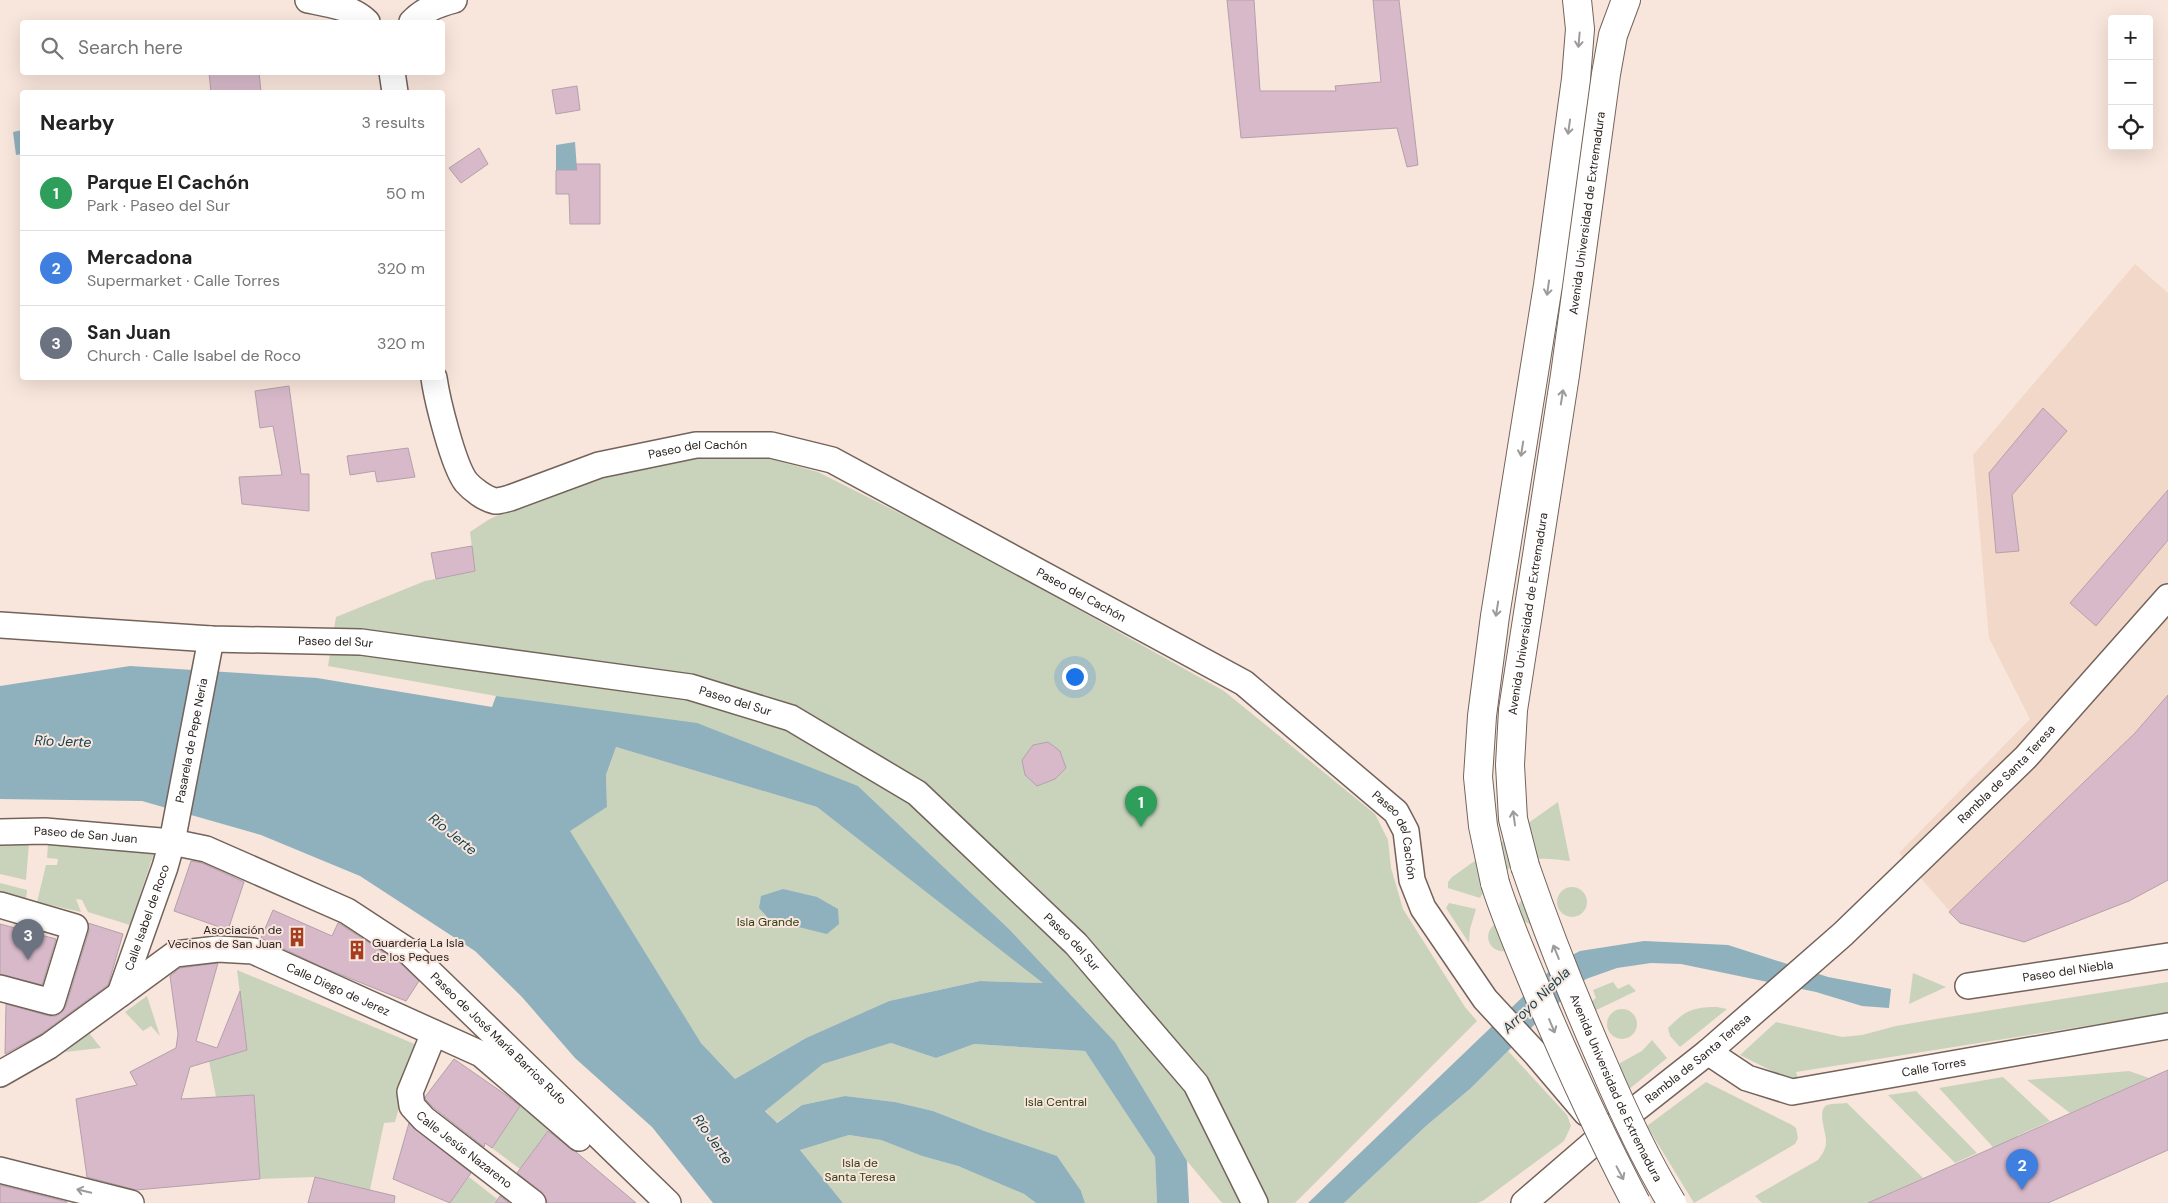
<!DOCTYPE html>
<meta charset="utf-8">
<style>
:root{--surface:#fff;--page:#f6f6f6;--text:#222;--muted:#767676;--line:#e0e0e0;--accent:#a53d1f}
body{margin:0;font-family:"DM Sans",sans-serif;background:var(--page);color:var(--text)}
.controls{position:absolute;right:15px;top:15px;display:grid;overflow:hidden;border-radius:5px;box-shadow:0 5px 20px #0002}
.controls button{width:45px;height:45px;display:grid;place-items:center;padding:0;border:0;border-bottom:1px solid var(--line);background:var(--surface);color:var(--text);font:25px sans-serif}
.you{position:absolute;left:1074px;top:676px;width:18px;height:18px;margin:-12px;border:4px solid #fff;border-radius:50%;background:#1a73e8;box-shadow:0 0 0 8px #1a73e833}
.badge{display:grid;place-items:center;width:32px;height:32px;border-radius:50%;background:var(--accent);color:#fff;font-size:16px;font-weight:700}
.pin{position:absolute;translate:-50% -41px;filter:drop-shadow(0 1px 2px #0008)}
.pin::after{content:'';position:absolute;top:26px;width:18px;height:15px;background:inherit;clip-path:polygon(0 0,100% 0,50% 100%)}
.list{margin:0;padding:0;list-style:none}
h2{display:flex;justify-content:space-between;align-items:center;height:65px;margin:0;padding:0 20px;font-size:21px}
h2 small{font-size:16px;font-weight:400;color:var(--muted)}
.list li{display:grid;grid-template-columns:32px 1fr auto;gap:15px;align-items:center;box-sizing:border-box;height:75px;padding:0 20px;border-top:1px solid var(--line)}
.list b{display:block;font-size:19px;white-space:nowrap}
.list p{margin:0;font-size:16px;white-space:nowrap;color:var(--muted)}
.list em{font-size:16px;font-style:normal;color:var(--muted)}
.icon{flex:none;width:28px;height:28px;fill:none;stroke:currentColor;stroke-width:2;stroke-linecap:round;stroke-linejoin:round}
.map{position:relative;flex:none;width:2168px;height:1203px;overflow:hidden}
.search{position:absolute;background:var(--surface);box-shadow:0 5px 20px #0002;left:20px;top:20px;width:425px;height:55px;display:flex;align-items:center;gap:12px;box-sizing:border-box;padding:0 18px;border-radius:5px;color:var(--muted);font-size:19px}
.panel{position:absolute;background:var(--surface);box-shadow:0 5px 20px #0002;left:20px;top:90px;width:425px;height:290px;border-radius:5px}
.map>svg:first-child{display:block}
.built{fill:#f2d8c9}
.green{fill:#c9d3bc}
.water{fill:#8fb0bd;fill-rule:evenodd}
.building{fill:#d7b9c9;stroke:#b3a1ab}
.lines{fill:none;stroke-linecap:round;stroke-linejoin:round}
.street-casing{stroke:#73635a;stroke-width:28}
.secondary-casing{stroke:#73635a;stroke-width:30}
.street{stroke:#fff;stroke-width:25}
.secondary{stroke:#fff;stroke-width:28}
.secondary-bridge-casing{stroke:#73635a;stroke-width:30;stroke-linecap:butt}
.secondary-bridge{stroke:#fff;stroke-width:28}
.oneway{stroke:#9d9a99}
.labels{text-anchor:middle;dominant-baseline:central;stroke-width:4;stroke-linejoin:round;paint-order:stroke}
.street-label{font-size:12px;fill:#261f1c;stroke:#f8e5db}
.park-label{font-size:12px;fill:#314013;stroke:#f8e5db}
.poi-label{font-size:12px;fill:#261f1c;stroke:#f8e5db;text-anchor:end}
.water-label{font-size:14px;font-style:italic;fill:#124151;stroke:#f8e5db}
</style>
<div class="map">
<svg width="2168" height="1203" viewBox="0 0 2168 1203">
<rect width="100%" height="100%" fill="#f8e5db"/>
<path class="built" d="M2135 264 2168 293V880L2129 901 2024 942 1960 923 1899 853 2030 719 1989 638 1973 455Z"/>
<path class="green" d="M704 454 759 456 818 472 919 523 929 526 1224 691 1375 814 1388 840 1391 868 1403 909 1465 1007 1477 1021 1295 1203H1222L1187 1161 1115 1042 1009 929 858 786 535 703 328 666 336 617 425 581 475 571 470 532 488 520 513 508 635 468Z
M616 747 817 807 1044 983 980 981 889 1001 806 1038 735 1079 701 1043 569 831 607 807 606 775Z
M1558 802 1570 861C1559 860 1548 858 1538 859 1514 860 1492 879 1480 898L1448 888V882L1452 877Z
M0 842 29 843 26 880 0 874Z
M48 844 156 847 130 925 88 912 82 900 76 899 81 912 37 902 46 865H57L58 859 47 858Z
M0 883 27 890 26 900 0 894Z
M1557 902a15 15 0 1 1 30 0a15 15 0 1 1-30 0Z
M1526 896 1532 925 1523 921C1519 911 1515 904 1526 896Z
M1449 903 1476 909 1470 929 1469 943 1446 908Z
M1496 923 1507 951C1489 954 1481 934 1496 923Z
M237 970 417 1045 395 1122 384 1123 370 1190 315 1177 260 1179 254 1095 216 1097 209 1061 247 1050Z
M1913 973 1946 987 1909 1004Z
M1613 982 1618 989 1629 984 1636 991 1586 1015 1587 1005 1596 998 1593 990Z
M2168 982V1013L1796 1072 1800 1085 1740 1055 1776 1022 1842 1037 1862 1035 1896 1026 1942 1018Z
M147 996 160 1036 151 1026 143 1031 125 1012Z
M1717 1007 1727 1009 1680 1047 1670 1036 1668 1028C1685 1011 1692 1007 1717 1007Z
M1607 1024a15 15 0 1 1 30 0a15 15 0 1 1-30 0Z
M89 1033 101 1048 65 1052Z
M1652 1040 1667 1058 1622 1095 1620 1063 1642 1051Z
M891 1043 936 1058 974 1044 1085 1051 1155 1157 1157 1203H1085L1081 1191 987 1132 933 1111 895 1102 845 1096 802 1105 776 1123 765 1110 823 1064Z
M1508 1051 1567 1115 1571 1126 1564 1141 1484 1200 1478 1203H1344L1426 1126 1471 1088Z
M2129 1071 2149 1078 2070 1113 2027 1080Z
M2003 1077 2050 1121 2017 1136 2024 1152 2000 1163 1992 1146 1939 1088Z
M1706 1082 1792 1125 1796 1128 1798 1138 1795 1144 1694 1203 1647 1126Z
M1916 1091 1977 1153 1955 1163 1888 1095Z
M1847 1103 1923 1178 1868 1203H1762L1755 1196 1818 1160C1822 1155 1826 1149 1826 1142 1827 1133 1816 1111 1827 1105 1833 1103 1841 1104 1847 1103Z
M521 1105 549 1129 520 1169 492 1148Z
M849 1135 881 1140 922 1156 958 1166 1024 1194 1036 1203H843L800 1150Z
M469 1177 497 1199 494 1203H450Z"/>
<path class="water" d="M22 130V154L16 155 13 132Z
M575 142 577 170H556V145Z
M130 666 317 678 492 707 496 696 697 723 858 786 1009 929 1115 1042 1187 1161 1189 1203H1157L1155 1157 1085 1051 974 1044 936 1058 891 1043 823 1064 765 1111 777 1123 802 1105 845 1096 895 1102 933 1111 987 1132 1057 1156 1081 1191 1085 1203H1036L1024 1194 958 1166 922 1156 881 1140 849 1135 800 1150 843 1203H713L652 1127 575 1058 522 997 475 951 360 876 261 835 142 801 0 799V686ZM616 747 817 807 1043 983 980 981 889 1001 806 1038 735 1079 701 1043 570 831 607 807 606 775Z
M783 889 817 897 838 909 839 924 827 934 770 920 759 908 761 896Z
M1644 941 1728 945 1828 977 1891 989 1889 1008 1862 1006 1816 992 1681 964 1651 963 1617 968 1586 979 1539 1020 1471 1088 1426 1126 1344 1203H1308L1559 962 1580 951Z"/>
<path class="building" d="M1227 0H1254L1260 91H1336L1335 86 1381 82 1373 0H1399L1418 165 1407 167 1397 128 1241 138Z
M209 72H259L261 92H211Z
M577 86 580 110 556 114 552 90Z
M479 148 488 164 461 183 449 168Z
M576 164H600V224H570L569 194H556V170H577Z
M289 386 301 474H309V511L242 504 239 477 282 475 273 426 260 428 255 391Z
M2043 408 2067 431 2012 495 2019 551 1996 553 1989 473Z
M408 448 415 477 377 482 375 471 350 475 347 456Z
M2168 490V540L2096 626 2070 603Z
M472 546 475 571 436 579 431 553Z
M2168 695V880L2129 901 2024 942 1960 923 1949 912 2135 733Z
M1048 742 1060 751 1066 768 1055 779 1037 786 1025 775 1022 760 1033 745Z
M191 861 202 863 244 882 228 930 174 911Z
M273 910 332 936 338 923 340 924 399 962 419 981 406 1001 322 967 261 938Z
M88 923 123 934 108 985 41 1034 5 1054 6 1004 49 1016H56L62 1012 66 1006 89 931Z
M0 924 56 939 42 985 0 974Z
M218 963 196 1041 217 1048 240 991 247 1050 190 1067 181 1099 254 1095 260 1179 136 1190 87 1177 76 1099 137 1085 130 1072 176 1048 178 1034 170 976 180 968Z
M454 1059 506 1095 520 1106 492 1148 485 1143 484 1147 434 1108 426 1100 425 1097Z
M2168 1070V1150L2048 1203H1868Z
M409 1123 471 1173 450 1203 393 1179Z
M548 1131 576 1152 636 1203H547L542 1192 517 1173Z
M315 1177 395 1196 394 1203H308Z
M0 1185 67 1202V1203H0Z
M500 1196 509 1203H495Z"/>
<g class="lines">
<defs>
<g id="street">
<path d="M308 0C328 4 352 7 367 22"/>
<path d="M412 22C423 10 438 4 454 0"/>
<path d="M392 72 395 92"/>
<path id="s1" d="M434 378C437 399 453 465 466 482 472 489 485 499 495 501 499 501 506 499 510 498L599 465 696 445H771L832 460 1244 683 1396 812 1406 831 1412 880 1423 908 1485 999 1535 1053 1586 1113"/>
<path id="s2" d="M0 625 211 639 361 642 690 687 791 718 917 793 1076 944 1196 1084 1255 1203"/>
<path id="s3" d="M0 832 45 831 172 842 206 849 347 911 408 951 668 1203"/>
<path d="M0 905 75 927 52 1002 0 988"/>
<path id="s4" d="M1968 986 2168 956"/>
<path id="s5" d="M120 994 165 867 172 842 211 639"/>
<path id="s6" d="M434 1033 410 1092 412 1106 424 1119 533 1203"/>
<path id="s7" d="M1708 1052 1747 1078 1792 1092 2168 1026"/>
<path id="s8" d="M0 1074 49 1046 175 954 218 949 253 951 481 1054 579 1138"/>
<path d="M0 1170 131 1203"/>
<path id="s9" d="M1524 1203 1604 1134 1708 1052 1843 934 2026 757 2168 597"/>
</g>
<g id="secondary">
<path id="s10" d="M1525 866 1513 819 1510 765 1513 710 1565 375 1606 74 1613 35 1626 0"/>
<path d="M1495 883 1483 826 1478 777 1482 716 1495 616 1548 285 1576 79 1580 29 1577 0"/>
</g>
</defs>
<use href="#street" class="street-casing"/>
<use href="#secondary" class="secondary-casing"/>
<use href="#street" class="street"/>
<use href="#secondary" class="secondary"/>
<defs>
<g id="secondary-bridge">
<path id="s11" d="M1525 866C1548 933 1574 998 1603 1064 1623 1111 1645 1159 1672 1203"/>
<path d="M1495 883C1508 924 1526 964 1542 1003 1571 1071 1602 1138 1636 1203"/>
</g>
</defs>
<use href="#secondary-bridge" class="secondary-bridge-casing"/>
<use href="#secondary-bridge" class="secondary-bridge"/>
</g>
<defs><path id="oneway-shaft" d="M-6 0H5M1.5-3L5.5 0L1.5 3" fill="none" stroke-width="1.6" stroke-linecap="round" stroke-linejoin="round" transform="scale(1.25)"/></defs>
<g class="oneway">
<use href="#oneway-shaft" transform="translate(1579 40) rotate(95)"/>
<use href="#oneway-shaft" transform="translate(1569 127) rotate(98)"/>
<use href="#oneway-shaft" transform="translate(1548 288) rotate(98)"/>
<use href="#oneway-shaft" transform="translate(1562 397) rotate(-81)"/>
<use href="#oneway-shaft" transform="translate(1522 449) rotate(99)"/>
<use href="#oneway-shaft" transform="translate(1497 609) rotate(99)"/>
<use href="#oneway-shaft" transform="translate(1514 818) rotate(-98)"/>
<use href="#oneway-shaft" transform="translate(1556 952) rotate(-112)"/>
<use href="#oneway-shaft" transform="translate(1552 1026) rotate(67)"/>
<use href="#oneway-shaft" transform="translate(1620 1173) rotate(62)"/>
<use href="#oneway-shaft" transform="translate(84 1191) rotate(-166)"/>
</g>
<defs>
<symbol id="building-bare" viewBox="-9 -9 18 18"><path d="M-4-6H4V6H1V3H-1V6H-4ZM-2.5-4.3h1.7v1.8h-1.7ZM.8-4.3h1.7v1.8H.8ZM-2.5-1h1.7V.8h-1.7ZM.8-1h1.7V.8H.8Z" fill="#a53d1f" stroke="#f8e5db" stroke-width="2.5" paint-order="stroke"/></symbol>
</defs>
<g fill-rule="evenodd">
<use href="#building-bare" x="283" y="923" width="28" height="28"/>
<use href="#building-bare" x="343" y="936" width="28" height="28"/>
</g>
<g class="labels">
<g class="street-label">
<text stroke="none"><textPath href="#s10" startOffset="660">Avenida Universidad de Extremadura</textPath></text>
<text stroke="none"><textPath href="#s1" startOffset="355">Paseo del Cachón</textPath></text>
<text stroke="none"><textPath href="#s1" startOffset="775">Paseo del Cachón</textPath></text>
<text stroke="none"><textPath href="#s10" startOffset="255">Avenida Universidad de Extremadura</textPath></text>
<text stroke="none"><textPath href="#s2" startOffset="336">Paseo del Sur</textPath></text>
<text stroke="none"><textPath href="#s2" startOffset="741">Paseo del Sur</textPath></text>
<text stroke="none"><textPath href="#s5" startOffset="264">Pasarela de Pepe Neria</textPath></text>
<text stroke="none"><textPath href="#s9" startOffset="646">Rambla de Santa Teresa</textPath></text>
<text stroke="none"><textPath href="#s3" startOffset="86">Paseo de San Juan</textPath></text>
<text stroke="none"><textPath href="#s1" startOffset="1180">Paseo del Cachón</textPath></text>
<text stroke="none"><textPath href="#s5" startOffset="81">Calle Isabel de Roco</textPath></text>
<text stroke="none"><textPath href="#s2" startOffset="1161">Paseo del Sur</textPath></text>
<text stroke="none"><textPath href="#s4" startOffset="101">Paseo del Niebla</textPath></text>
<text stroke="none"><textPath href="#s8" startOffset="384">Calle Diego de Jerez</textPath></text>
<text stroke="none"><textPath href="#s3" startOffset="560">Paseo de José María Barrios Rufo</textPath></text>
<text stroke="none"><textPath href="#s9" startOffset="226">Rambla de Santa Teresa</textPath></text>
<text stroke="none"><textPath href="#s7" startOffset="238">Calle Torres</textPath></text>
<text stroke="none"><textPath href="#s11" startOffset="240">Avenida Universidad de Extremadura</textPath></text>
<text stroke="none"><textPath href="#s6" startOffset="146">Calle Jesús Nazareno</textPath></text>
</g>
<g class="park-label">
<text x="768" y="922">Isla Grande</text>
<text x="1056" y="1102">Isla Central</text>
<text x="860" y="1163">Isla de<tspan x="860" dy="14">Santa Teresa</tspan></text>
</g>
<g class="poi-label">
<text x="282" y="930">Asociación de<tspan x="282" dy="14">Vecinos de San Juan</tspan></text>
<text x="372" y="943" text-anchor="start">Guardería La Isla<tspan x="372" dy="14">de los Peques</tspan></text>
</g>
<g class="water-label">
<text transform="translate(63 741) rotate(2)">Río Jerte</text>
<text transform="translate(453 834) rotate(39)">Río Jerte</text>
<text transform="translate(1536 1000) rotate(-44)">Arroyo Niebla</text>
<text transform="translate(713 1139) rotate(55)">Río Jerte</text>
</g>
</g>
</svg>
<div class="controls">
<button>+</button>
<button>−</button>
<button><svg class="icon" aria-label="locate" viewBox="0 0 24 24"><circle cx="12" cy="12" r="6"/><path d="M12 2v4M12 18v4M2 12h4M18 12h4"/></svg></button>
</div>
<div class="you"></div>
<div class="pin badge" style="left:1141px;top:827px;background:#2e9e5b">1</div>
<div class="pin badge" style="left:2022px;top:1190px;background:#3f7fe0">2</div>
<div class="pin badge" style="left:28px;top:960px;background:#6b7280">3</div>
<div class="search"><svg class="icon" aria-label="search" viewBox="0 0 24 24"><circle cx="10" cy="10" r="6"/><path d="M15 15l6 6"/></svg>Search here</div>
<section class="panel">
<h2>Nearby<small>3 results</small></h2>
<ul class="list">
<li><span class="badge" style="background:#2e9e5b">1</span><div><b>Parque El Cachón</b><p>Park · Paseo del Sur</p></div><em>50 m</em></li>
<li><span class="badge" style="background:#3f7fe0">2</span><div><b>Mercadona</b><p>Supermarket · Calle Torres</p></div><em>320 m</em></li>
<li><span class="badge" style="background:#6b7280">3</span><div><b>San Juan</b><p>Church · Calle Isabel de Roco</p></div><em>320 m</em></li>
</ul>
</section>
</div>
